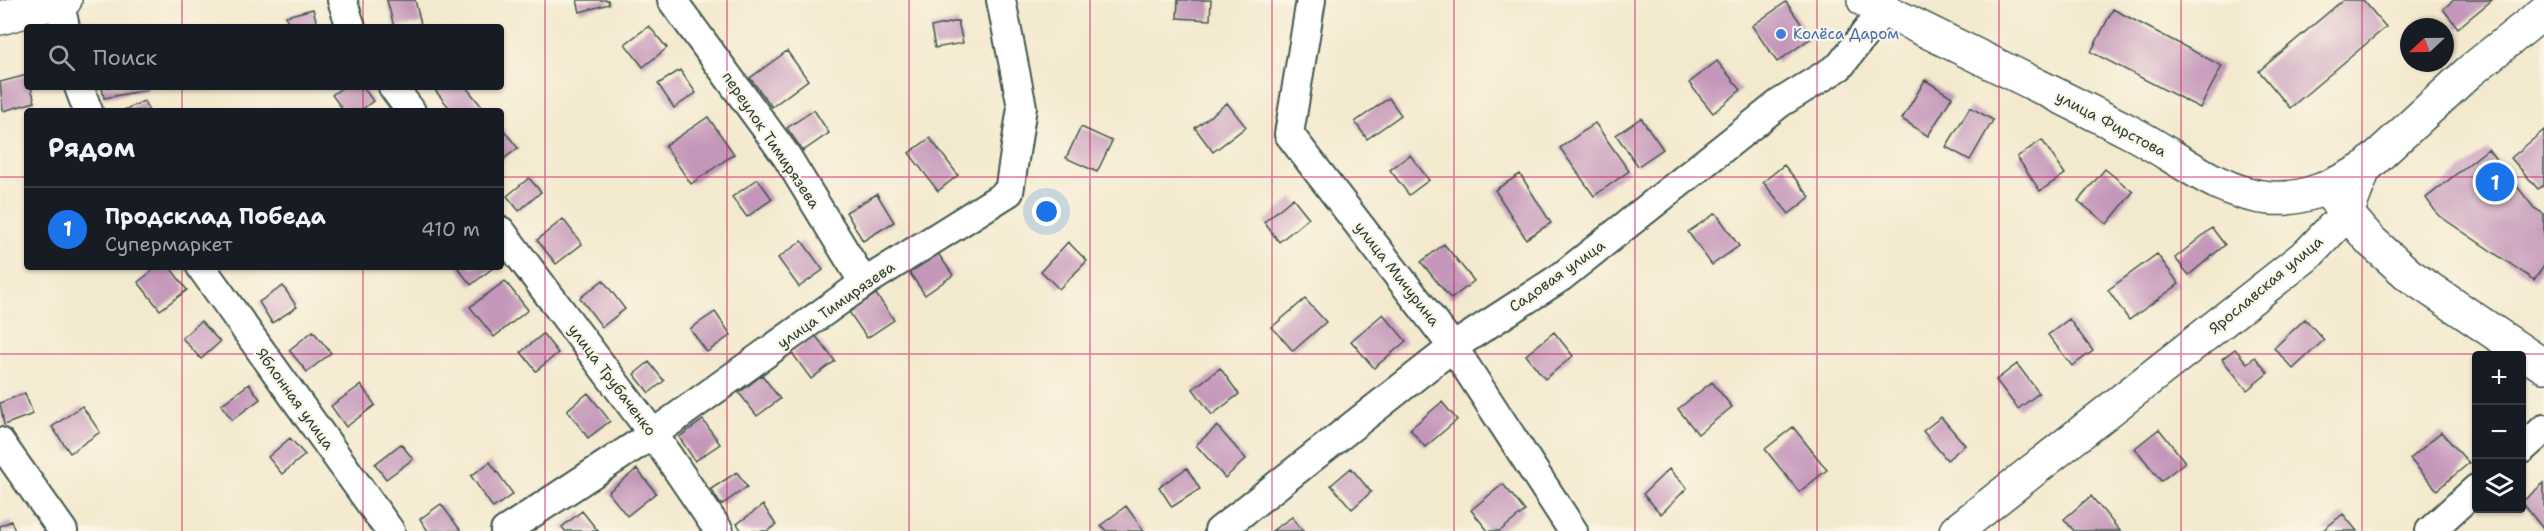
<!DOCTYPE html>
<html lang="ru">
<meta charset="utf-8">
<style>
:root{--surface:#171b24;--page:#20242c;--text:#f1f3f6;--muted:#9ea1a6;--line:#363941;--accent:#1a73e8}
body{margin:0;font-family:"Shantell Sans",sans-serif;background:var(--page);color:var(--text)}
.controls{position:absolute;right:18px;bottom:18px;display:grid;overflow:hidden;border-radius:6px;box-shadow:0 2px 4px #0004}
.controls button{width:54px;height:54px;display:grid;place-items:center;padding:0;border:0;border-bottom:2px solid var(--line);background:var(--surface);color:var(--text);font:30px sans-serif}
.compass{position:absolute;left:2400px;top:18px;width:54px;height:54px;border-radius:50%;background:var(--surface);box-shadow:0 2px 4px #0004;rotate:248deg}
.you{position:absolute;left:1047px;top:212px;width:21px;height:21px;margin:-15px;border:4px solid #fff;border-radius:50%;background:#1a73e8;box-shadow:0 0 0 9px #1a73e833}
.badge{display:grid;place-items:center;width:39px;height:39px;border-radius:50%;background:var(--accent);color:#fff;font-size:20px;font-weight:700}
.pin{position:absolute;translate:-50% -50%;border:3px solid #fff;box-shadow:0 2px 6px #0006}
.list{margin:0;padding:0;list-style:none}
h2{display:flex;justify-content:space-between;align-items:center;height:78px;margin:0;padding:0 24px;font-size:26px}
h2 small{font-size:20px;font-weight:400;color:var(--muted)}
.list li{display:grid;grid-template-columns:39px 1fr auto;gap:18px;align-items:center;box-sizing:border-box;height:84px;padding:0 24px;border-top:2px solid var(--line)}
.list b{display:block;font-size:22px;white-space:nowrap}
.list p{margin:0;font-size:20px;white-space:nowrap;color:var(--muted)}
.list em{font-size:20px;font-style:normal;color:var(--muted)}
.icon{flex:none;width:33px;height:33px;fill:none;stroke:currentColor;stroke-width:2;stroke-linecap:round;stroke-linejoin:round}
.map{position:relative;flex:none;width:2544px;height:531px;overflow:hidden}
.search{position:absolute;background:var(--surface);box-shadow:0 2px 4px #0004;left:24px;top:24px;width:480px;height:66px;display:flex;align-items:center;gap:15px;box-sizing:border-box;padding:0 21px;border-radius:6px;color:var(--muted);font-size:22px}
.panel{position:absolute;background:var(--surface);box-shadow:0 2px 4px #0004;left:24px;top:108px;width:480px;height:162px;border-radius:6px}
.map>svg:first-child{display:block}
.building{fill:#c497ba}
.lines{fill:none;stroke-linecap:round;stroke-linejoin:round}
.street-casing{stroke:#3f574b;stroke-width:32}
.secondary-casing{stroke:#3f574b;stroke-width:36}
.street{stroke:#fff;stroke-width:28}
.secondary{stroke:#fff;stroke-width:33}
.grid{fill:none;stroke:#c2185b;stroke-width:1.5;stroke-opacity:0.55}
.shop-dot{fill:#3f7fe0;stroke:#fcf5e5;stroke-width:2}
.labels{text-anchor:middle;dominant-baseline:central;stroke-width:4.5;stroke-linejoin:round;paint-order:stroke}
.shop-label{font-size:15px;fill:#366cbe;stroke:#fcf5e5;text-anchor:start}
.street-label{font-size:15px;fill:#1f3d34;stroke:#fcf5e5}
</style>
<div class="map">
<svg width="2544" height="531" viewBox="0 0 2544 531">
<rect width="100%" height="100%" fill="#fcf5e5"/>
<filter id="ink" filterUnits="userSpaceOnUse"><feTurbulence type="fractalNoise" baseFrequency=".0167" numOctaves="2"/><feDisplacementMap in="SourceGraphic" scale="12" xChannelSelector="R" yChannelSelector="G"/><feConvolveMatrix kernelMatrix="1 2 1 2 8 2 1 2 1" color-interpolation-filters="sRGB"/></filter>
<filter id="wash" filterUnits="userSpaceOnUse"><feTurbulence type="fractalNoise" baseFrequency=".008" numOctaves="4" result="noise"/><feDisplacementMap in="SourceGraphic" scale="24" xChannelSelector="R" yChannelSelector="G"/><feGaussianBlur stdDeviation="1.35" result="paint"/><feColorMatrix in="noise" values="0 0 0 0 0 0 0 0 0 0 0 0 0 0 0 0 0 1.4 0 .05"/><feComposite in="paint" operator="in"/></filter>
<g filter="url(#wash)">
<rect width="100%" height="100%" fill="#f3e9ce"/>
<g id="blocks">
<path class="building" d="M387 0H415L421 24 394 27Z
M577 0H608L609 4 580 12Z
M1178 0H1211L1210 20 1177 18Z
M2343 0H2363L2386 27 2290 108 2259 71Z
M2454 0H2492L2458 28 2443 9Z
M1786 2 1811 38 1777 62 1752 26Z
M313 9 318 27H289L286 16Z
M2113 9 2222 66 2200 108 2091 52Z
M958 21 963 43 935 48 931 27Z
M649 26 667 48 643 67 625 44Z
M787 51 808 80 772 107 750 78Z
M1717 61 1741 90 1713 113 1689 83Z
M680 70 696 93 674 108 658 84Z
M27 75V87H31L35 102 3 111 0 82Z
M1925 80 1952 97 1928 136 1902 119Z
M102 87H146L147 90 104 98Z
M343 87H363L373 101 360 111H344L332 95Z
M436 87H466L482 107 477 111H452L434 89Z
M1389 98 1401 115 1367 139 1355 122Z
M144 101 149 111H122Z
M1227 103 1246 127 1213 152 1195 128Z
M1970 107 1993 120 1970 160 1946 147Z
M814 110 829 133 803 151 787 128Z
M708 117 734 154 691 184 665 146Z
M1641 118 1663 149 1638 166 1616 135Z
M1595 123 1629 171 1594 196 1560 148Z
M1081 127 1112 141 1097 172 1066 158Z
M502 128 518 148 501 161V129Z
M2544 130V185L2538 189 2511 158Z
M930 138 958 175 938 191 909 153Z
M2042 140 2065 174 2040 191 2017 157Z
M2488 149 2534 208 2544 214V266L2534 280 2438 215 2426 198Z
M1410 155 1429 180 1409 195 1390 170Z
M1784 165 1810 197 1789 214 1763 182Z
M2105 169 2133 192 2107 224 2078 201Z
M1520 174 1551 223 1526 239 1495 190Z
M529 178 541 192 519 211 507 196Z
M758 179 772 199 747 217 732 197Z
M877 194 894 222 863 241 846 212Z
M1293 198 1309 218 1279 242 1264 222Z
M1716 213 1739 246 1712 265 1688 232Z
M563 219 582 244 556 264 537 240Z
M2212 228 2225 245 2189 275 2175 258Z
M802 241 823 270 799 287 778 258Z
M1068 242 1087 261 1059 289 1041 271Z
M1444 244 1474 281 1451 299 1421 262Z
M937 252 953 275 925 295 909 272Z
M2157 254 2179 284 2129 320 2108 290Z
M157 267H170L187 290 160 310 138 282Z
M457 267H494L471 285Z
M603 280 625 309 602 327 580 298Z
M505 281 528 310 494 337 470 307Z
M283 286 297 307 272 323 259 302Z
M876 294 894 320 867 338 849 312Z
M1305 299 1326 322 1293 351 1272 327Z
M715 312 731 335 707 352 690 329Z
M1383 314 1406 341 1374 368 1351 341Z
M2069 319 2093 351 2072 366 2048 335Z
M2305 319 2324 340 2293 369 2274 348Z
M201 321 220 342 201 359 182 338Z
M313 331 331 353 307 372 289 350Z
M1554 332 1573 356 1545 379 1526 355Z
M543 334 558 353 536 371 521 352Z
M815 335 835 361 811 379 792 353Z
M2235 349 2247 363 2255 357 2268 373 2247 390 2222 359Z
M649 362 664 381 649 393 634 374Z
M2017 364 2039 393 2018 409 1996 380Z
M1220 368 1239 394 1212 415 1193 389Z
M762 375 780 399 757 416 739 393Z
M1712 382 1732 407 1698 434 1678 409Z
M249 384 260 399 232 420 221 405Z
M361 385 375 405 346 427 331 406Z
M25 393 33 414 4 425 0 403Z
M588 393 610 421 588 438 567 410Z
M1442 402 1457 420 1425 447 1410 429Z
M82 406 100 432 70 453 52 427Z
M1941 417 1965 445 1947 460 1923 431Z
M703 420 720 444 695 461 679 437Z
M1217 426 1246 459 1225 478 1196 445Z
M1793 427 1827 470 1799 492 1765 449Z
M2159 429 2185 462 2161 481 2135 448Z
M2441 432 2469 463 2437 490 2410 459Z
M290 438 305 455 282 474 268 457Z
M401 444 413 459 386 479 375 464Z
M490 462 513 494 493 508 471 476Z
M1187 468 1200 489 1172 507 1159 487Z
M1351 468 1371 492 1352 509 1331 485Z
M637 469 656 493 627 516 608 492Z
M1669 469 1687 488 1661 514 1643 494Z
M737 472 747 487 721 505 711 489Z
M2544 483V530L2522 502Z
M1503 484 1525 511 1500 531H1488L1471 510Z
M2091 496 2120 531H2074L2064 519Z
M441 504 461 531H428L420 519Z
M763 505 776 525 767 531H742L737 524Z
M1126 506 1144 531H1106L1101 525Z
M582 511 598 531H565L562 527Z
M2343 514 2357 531H2322Z
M1292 517 1303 531H1272Z
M11 521 15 531H0V526Z"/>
</g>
</g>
<g filter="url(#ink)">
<use href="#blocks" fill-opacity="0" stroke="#3f574b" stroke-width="1.5"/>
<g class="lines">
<defs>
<path id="street" d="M342 0 351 27
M672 0 787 157 864 283
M1311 0 1289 134 1453 347 1573 531
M59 1 65 27
M79 87 88 111
M393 87 411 111
M501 231 653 434 719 531
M201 267 390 531
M0 442 63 531
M2522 449 2544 429
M505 531 653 434 864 283 1009 192 1022 107 1001 0
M1219 531 1453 347 1561 277 1780 103 1840 66 1883 10
M2430 531 2476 489"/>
<path id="secondary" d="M1864 0C1952 44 2042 87 2130 132 2174 154 2218 194 2270 198 2303 201 2336 185 2364 169
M0 18 65 0
M2332 196 2371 241 2409 275 2544 366
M1956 531 2309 253 2347 213 2364 169 2469 72 2544 12"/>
</defs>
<use href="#street" class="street-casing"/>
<use href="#secondary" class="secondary-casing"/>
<use href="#street" class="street"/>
<use href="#secondary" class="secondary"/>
</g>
</g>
<path class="grid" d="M182 0V27M363 0V27M545 0V531M727 0V531M909 0V531M1090 0V531M1272 0V531M1454 0V531M1635 0V531M1817 0V531M1999 0V531M2181 0V531M2362 0V531M182 87V111M363 87V111M0 177H27M501 177H2544M182 267V531M363 267V531M0 354H2544"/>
<circle class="shop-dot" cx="1781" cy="34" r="6"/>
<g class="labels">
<g class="shop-label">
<text x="1793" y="34">Колёса Даром</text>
</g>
<g class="street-label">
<text transform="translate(2111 124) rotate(28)">улица Фирстова</text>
<text transform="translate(771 140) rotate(56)">переулок Тимирязева</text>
<text transform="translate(1397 274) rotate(52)">улица Мичурина</text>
<text transform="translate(1557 276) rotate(-35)">Садовая улица</text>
<text transform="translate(2266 285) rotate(-40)">Ярославская улица</text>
<text transform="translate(836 305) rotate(-35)">улица Тимирязева</text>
<text transform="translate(612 380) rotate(53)">улица Трубаченко</text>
<text transform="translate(295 399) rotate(54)">Яблонная улица</text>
</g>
</g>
</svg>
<div class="controls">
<button>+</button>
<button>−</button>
<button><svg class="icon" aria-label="layers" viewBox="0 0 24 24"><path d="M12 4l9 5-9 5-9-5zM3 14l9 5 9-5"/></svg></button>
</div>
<svg class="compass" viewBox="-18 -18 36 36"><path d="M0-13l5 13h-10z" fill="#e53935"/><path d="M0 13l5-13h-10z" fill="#9ea1a6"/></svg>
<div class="you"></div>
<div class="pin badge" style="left:2495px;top:182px">1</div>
<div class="search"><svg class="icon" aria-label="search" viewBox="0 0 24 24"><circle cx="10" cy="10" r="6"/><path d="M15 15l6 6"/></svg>Поиск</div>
<section class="panel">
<h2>Рядом<small></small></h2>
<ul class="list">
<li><span class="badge">1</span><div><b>Продсклад Победа</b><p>Супермаркет</p></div><em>410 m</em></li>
</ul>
</section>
</div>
